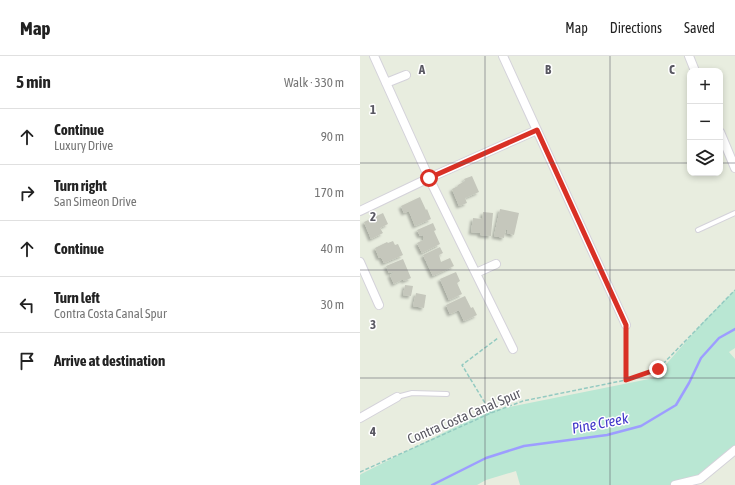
<!DOCTYPE html>
<meta charset="utf-8">
<style>
:root{--surface:#fff;--page:#f2f2f2;--text:#222;--muted:#767676;--line:#e0e0e0}
body{margin:0;font-family:"Asap Condensed",sans-serif;background:var(--page);color:var(--text)}
.controls{position:absolute;right:12px;top:12px;display:grid;overflow:hidden;border-radius:8px;box-shadow:0 2px 6px #0003}
.controls button{width:36px;height:36px;display:grid;place-items:center;padding:0;border:0;border-bottom:1px solid var(--line);background:var(--surface);color:var(--text);font:20px sans-serif}
.stop{position:absolute;width:12px;height:12px;margin:-9px;border:3px solid #d93025;border-radius:50%;background:#fff}
.stop.end{background:#d93025;border-color:#fff;box-shadow:0 1px 4px #0008}
.list{margin:0;padding:0;list-style:none}
h2{display:flex;justify-content:space-between;align-items:center;height:52px;margin:0;padding:0 16px;font-size:17px}
h2 small{font-size:13px;font-weight:400;color:var(--muted)}
.list li{display:grid;grid-template-columns:26px 1fr auto;gap:12px;align-items:center;box-sizing:border-box;height:56px;padding:0 16px;border-top:1px solid var(--line)}
.list b{display:block;font-size:15px;white-space:nowrap}
.list p{margin:0;font-size:13px;white-space:nowrap;color:var(--muted)}
.list em{font-size:13px;font-style:normal;color:var(--muted)}
.icon{flex:none;width:22px;height:22px;fill:none;stroke:currentColor;stroke-width:2;stroke-linecap:round;stroke-linejoin:round}
.map{position:relative;flex:none;width:375px;height:429px;overflow:hidden}
header{display:flex;align-items:center;gap:24px;box-sizing:border-box;height:56px;padding:0 20px;background:var(--surface);border-bottom:1px solid var(--line)}
header strong{font-size:19px}
nav{display:flex;gap:22px;margin-inline-start:auto;font-size:14px}
main{display:flex}
aside{flex:1;background:var(--surface)}
.map>svg:first-child{display:block}
.green{fill:#b9e7d3}
.lines{fill:none;stroke-linecap:round;stroke-linejoin:round}
.stream{stroke:#9d9dff;stroke-width:2.5}
.building{fill:#c5c7bc;filter:url(#shadow)}
.service-casing{stroke:#d4d2da;stroke-width:6}
.minor-casing{stroke:#d4d2da;stroke-width:10}
.path{stroke:#93cac1;stroke-width:1.5;stroke-dasharray:4 2;stroke-linecap:butt}
.service{stroke:#fff;stroke-width:4}
.minor{stroke:#fff;stroke-width:8}
.route{stroke:#d93025;stroke-width:5}
.grid{fill:none;stroke:#595862;stroke-width:1;stroke-opacity:0.55}
.labels{text-anchor:middle;dominant-baseline:central;stroke-width:3;stroke-linejoin:round;paint-order:stroke}
.street-label{font-size:14px;fill:#595862;stroke:#fff}
.water-label{font-size:15px;font-style:italic;fill:#4238ca;stroke:#fff}
.grid-label{font-size:13px;text-anchor:middle;font-weight:bold;fill:#595862;stroke:#fff;stroke-width:3;stroke-linejoin:round;paint-order:stroke}
</style>
<header>
<strong>Map</strong>
<nav><a>Map</a><a>Directions</a><a>Saved</a></nav>
</header>
<main>
<aside>
<h2>5 min<small>Walk · 330 m</small></h2>
<ul class="list">
<li><svg class="icon" aria-label="ahead" viewBox="0 0 24 24"><path d="M12 20V5M6 11l6-6 6 6"/></svg><div><b>Continue</b><p>Luxury Drive</p></div><em>90 m</em></li>
<li><svg class="icon" aria-label="right" viewBox="0 0 24 24"><path d="M7 20v-9h11M14 6l5 5-5 5"/></svg><div><b>Turn right</b><p>San Simeon Drive</p></div><em>170 m</em></li>
<li><svg class="icon" aria-label="ahead" viewBox="0 0 24 24"><path d="M12 20V5M6 11l6-6 6 6"/></svg><div><b>Continue</b></div><em>40 m</em></li>
<li><svg class="icon" aria-label="left" viewBox="0 0 24 24"><path d="M17 20v-9H6M10 6l-5 5 5 5"/></svg><div><b>Turn left</b><p>Contra Costa Canal Spur</p></div><em>30 m</em></li>
<li><svg class="icon" aria-label="arrive" viewBox="0 0 24 24"><path d="M6 21V4h12l-3 4 3 4H6"/></svg><div><b>Arrive at destination</b></div></li>
</ul>
</aside>
<div class="map">
<svg width="375" height="429" viewBox="0 0 375 429">
<defs>
<filter id="shadow"><feDropShadow dx="-2.5" dy="2.5" stdDeviation="1" flood-color="#0004"/></filter>
</defs>
<rect width="100%" height="100%" fill="#e8eddf"/>
<path class="green" d="M375 234V292L369 296 375 303V394L340 423 315 429H160L156 415 126 424 117 429H0V419L1 418 125 356 294 322 344 265Z"/>
<g class="lines">
<path class="stream" d="M72 429 126 402 164 390 247 379 281 370 316 349 329 327 341 302 359 282 375 273"/>
</g>
<path class="building" d="M112 120 119 136 105 142 107 147 99 150 92 133 98 130V129L105 125 104 123Z
M60 141 66 154 67 153 71 163 55 170 49 155 44 157 41 150Z
M140 153 159 157 154 179 147 177 148 174 146 173 144 182 134 180Z
M123 156 133 157 131 180 120 179V177L111 176 113 162 122 163Z
M23 157 28 168 20 172 23 177 11 183 4 166Z
M73 167 76 174 74 175 80 188 62 197 57 187 63 184 64 182 63 179 60 180 57 174Z
M33 185 35 189 38 188 43 199 24 207 21 201 19 202 15 192 27 186 28 187Z
M80 191 83 197 79 199 81 206 90 202 94 210 73 220 63 199Z
M43 203 51 222 44 225 43 223 34 228 30 219 33 217V216L29 217 26 210Z
M96 216 100 225 97 227 102 238 89 244 80 223Z
M45 229 53 230 51 240 43 239Z
M56 237 66 239 64 252 53 250Z
M105 240 111 252 113 251 117 259 104 265 99 254 90 258 86 249Z"/>
<g class="lines">
<defs>
<path id="service" d="M338 174 375 157
M37 341 52 337 87 338"/>
<path id="minor" d="M14 0 69 122 153 293
M143 0 266 269
M329 0 335 15
M26 27 46 19
M360 76 375 112
M0 155 69 122 177 74
M0 206 19 249
M116 217 136 208
M0 362 37 341
M315 429 340 423 375 394"/>
</defs>
<use href="#service" class="service-casing"/>
<use href="#minor" class="minor-casing"/>
<path class="path" d="M266 324V277
M131 357 102 309 138 282
M0 416 131 357 163 345 266 324 298 313 375 234"/>
<use href="#service" class="service"/>
<use href="#minor" class="minor"/>
</g>
<g class="lines">
<path class="route" d="M69 122 177 74 266 269V324L298 313"/>
</g>
<path class="grid" d="M125 0V429M250 0V429M0 107H330M360 107H375M0 214H375M0 322H375"/>
<g class="labels">
<g class="street-label">
<text transform="translate(104 360) rotate(-23)">Contra Costa Canal Spur</text>
</g>
<g class="water-label">
<text transform="translate(240 367) rotate(-11)">Pine Creek</text>
</g>
</g>
<g class="grid-label">
<text x="62" y="18">A</text>
<text x="188" y="18">B</text>
<text x="312" y="18">C</text>
<text x="13" y="58">1</text>
<text x="13" y="165">2</text>
<text x="13" y="273">3</text>
<text x="13" y="380">4</text>
</g>
</svg>
<div class="controls">
<button>+</button>
<button>−</button>
<button><svg class="icon" aria-label="layers" viewBox="0 0 24 24"><path d="M12 4l9 5-9 5-9-5zM3 14l9 5 9-5"/></svg></button>
</div>
<div class="stop" style="left:69px;top:122px"></div>
<div class="stop end" style="left:298px;top:313px"></div>
</div>
</main>
